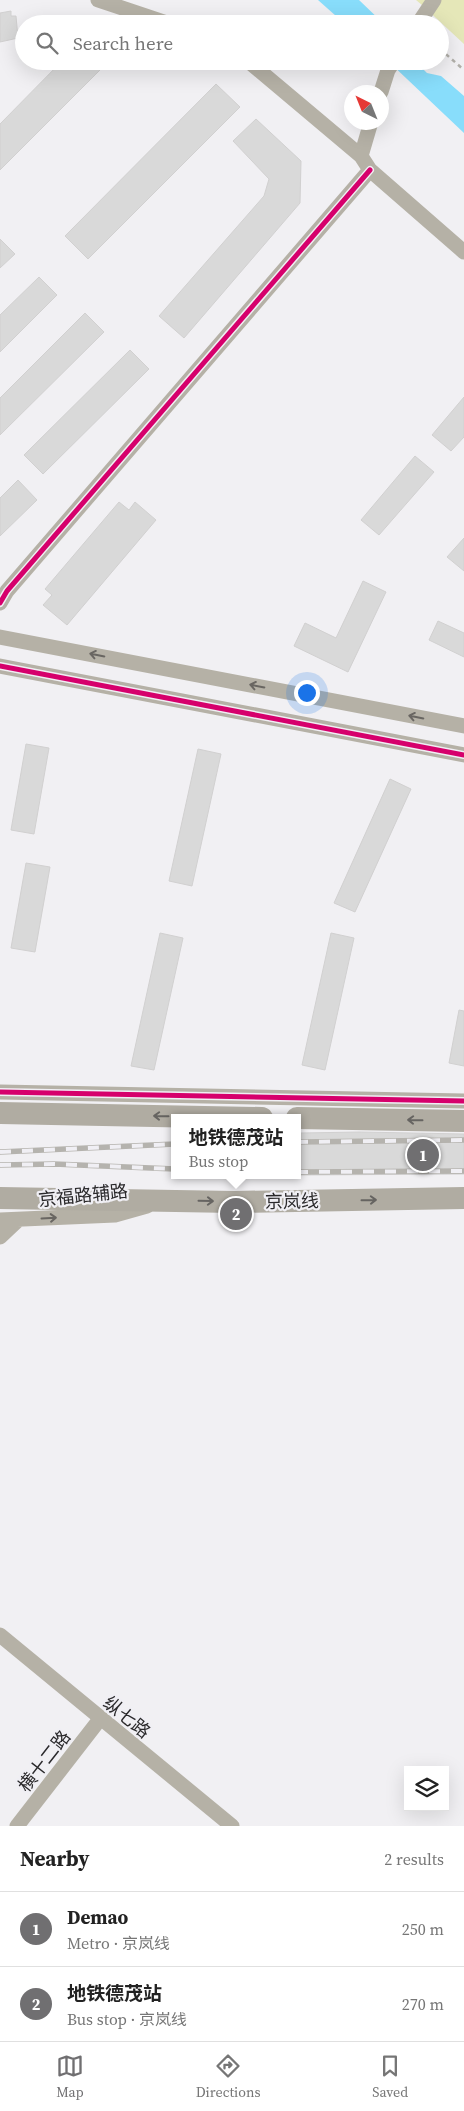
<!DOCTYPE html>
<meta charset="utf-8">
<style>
:root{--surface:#fff;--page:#f2f2f2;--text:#222;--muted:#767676;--line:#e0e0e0;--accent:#706f71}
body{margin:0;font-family:"Source Serif 4","Noto Sans SC",serif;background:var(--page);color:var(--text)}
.controls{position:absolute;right:15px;bottom:15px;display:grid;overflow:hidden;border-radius:0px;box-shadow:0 5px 20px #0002}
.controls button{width:45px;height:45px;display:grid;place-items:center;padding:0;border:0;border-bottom:1px solid var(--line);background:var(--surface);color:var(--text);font:25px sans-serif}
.compass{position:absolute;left:344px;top:85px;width:45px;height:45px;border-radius:50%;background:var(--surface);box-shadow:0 5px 20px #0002;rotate:317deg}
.you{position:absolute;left:306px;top:692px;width:18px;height:18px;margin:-12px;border:4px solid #fff;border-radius:50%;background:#1a73e8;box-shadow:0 0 0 8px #1a73e833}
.badge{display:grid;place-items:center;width:32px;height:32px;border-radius:50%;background:var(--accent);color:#fff;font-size:16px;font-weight:700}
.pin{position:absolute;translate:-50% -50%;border:2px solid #fff;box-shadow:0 1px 5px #0006}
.popup{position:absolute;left:171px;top:1114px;width:130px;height:65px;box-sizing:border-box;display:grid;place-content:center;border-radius:0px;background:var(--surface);filter:drop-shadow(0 1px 4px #0005);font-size:16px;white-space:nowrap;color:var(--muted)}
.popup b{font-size:19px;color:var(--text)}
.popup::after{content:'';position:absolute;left:50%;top:100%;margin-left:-10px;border:10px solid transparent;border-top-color:var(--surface)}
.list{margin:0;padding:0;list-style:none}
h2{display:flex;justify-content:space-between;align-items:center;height:65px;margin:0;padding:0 20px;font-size:21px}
h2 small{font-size:16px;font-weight:400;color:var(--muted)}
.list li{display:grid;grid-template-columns:32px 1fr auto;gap:15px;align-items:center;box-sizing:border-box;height:75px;padding:0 20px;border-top:1px solid var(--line)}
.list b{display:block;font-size:19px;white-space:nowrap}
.list p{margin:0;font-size:16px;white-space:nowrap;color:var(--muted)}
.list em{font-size:16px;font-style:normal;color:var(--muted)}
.icon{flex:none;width:28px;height:28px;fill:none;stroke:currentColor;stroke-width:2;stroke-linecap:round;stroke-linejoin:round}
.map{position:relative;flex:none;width:464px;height:1826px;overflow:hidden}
.search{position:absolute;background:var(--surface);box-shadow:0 5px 20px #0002;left:15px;right:15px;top:15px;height:55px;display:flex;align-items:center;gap:12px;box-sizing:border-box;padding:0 18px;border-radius:28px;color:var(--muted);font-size:19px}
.sheet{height:215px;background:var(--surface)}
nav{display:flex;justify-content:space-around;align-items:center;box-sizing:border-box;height:70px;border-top:1px solid var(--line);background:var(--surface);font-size:14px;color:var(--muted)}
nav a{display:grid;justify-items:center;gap:2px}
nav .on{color:var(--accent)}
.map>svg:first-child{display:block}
.green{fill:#e5e7b8}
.water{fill:#88ddfb}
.building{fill:#d9d9d9;stroke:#d1d0d0}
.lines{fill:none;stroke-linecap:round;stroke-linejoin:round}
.path{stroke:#b1afa9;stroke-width:2.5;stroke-dasharray:4 4;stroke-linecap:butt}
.minor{stroke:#b5b1a6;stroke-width:15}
.highway{stroke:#b0aca2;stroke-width:22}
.rail-casing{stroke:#b5b3ae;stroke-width:5.5}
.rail{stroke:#f0eff4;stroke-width:4;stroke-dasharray:11;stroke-linecap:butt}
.cycleway-casing{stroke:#f0eff4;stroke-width:8}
.cycleway{stroke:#d6006c;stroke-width:5}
.oneway{stroke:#696662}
.oneway2{stroke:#666461}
.labels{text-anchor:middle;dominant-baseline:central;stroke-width:4.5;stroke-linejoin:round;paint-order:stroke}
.street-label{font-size:18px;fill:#2a292b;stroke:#f0eff4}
</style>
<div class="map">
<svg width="464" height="1826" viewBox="0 0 464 1826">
<rect width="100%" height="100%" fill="#f1f0f3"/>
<path class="green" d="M416 0H464V44L422 5Z"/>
<path class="water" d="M318 0H359L384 24H345Z
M388 61H415L427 73 441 76 464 96V133Z"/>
<path class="building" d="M11 11V16H16L18 38 0 42V13Z
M62 61H95L102 68 0 170V124Z
M216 84 240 107 88 259 65 236Z
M256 119 301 161 300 203 184 338 159 316 264 196 269 179 233 141Z
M0 239 15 254 0 268Z
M39 277 57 295 0 352V315Z
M85 313 104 332 0 435V398Z
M130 350 149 369 43 474 24 455Z
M464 397V437L451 451 432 435Z
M415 456 434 472 379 535 361 520Z
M18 480 37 500 0 536V498Z
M119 502 129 510 135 502 156 520 67 625 43 605 52 595 45 589Z
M464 538V571L447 557Z
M363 581 386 592 348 672 294 646 305 623 336 638Z
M438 621 464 633V657L429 640Z
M26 744 49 748 34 834 11 830Z
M198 749 221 754 192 886 169 881Z
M390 779 411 789 355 912 334 903Z
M26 863 50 867 35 952 11 948Z
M160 933 183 938 154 1070 131 1066Z
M331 933 354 938 325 1070 302 1065Z
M459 1010 464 1011V1066L449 1063Z
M360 1132 464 1134V1174L301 1175V1133Z"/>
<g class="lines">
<path class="path" d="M440 49 464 70"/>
<path class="minor" d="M98 0 170 24
M418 24 434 0
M248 61 361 156 370 170 464 252
M381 92 388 70 394 61
M361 156 371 122
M0 603 7 591 370 170
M0 637 464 726
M0 666 464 755
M0 1092 464 1101
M0 1220 115 1215 147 1206
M0 1237 18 1220
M0 1635 232 1826
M17 1826 100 1719"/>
<path class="highway" d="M0 1113 262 1118
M297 1118 464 1121
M0 1198 234 1202 464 1198"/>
<defs>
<path id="rail" d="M297 1142 464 1140
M0 1152 175 1144
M0 1165 54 1164 175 1169
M297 1172 464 1171"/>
</defs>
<use href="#rail" class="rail-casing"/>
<use href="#rail" class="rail"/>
<defs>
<path id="cycleway" d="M0 603 7 591 370 170
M0 666 464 755
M0 1092 464 1101"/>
</defs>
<use href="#cycleway" class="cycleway-casing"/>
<use href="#cycleway" class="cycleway"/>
</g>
<defs><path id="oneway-shaft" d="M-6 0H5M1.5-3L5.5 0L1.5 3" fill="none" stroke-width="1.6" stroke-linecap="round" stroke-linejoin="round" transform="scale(1.25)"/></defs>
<g class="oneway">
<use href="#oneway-shaft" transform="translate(97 655) rotate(-169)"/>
<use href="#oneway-shaft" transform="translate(257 686) rotate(-169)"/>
<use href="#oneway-shaft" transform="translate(416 717) rotate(-169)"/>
<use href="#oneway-shaft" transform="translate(49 1218) rotate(-3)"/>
</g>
<g class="oneway2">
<use href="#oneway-shaft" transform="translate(161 1116) rotate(-179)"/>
<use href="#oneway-shaft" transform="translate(415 1120) rotate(-179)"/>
<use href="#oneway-shaft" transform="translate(369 1200) rotate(-1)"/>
<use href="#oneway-shaft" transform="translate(206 1201) rotate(1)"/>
</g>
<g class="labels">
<g class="street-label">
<text transform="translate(83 1195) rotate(-6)">京福路辅路</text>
<text transform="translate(292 1201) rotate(-1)">京岚线</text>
<text transform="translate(127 1717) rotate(39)">纵七路</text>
<text transform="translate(44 1761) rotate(-52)">横十二路</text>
</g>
</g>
</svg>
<div class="controls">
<button><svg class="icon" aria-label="layers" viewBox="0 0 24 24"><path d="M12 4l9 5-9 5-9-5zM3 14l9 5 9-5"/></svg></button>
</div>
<svg class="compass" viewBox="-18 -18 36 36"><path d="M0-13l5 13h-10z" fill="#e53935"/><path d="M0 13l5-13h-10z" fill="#767676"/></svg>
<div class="you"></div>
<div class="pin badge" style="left:423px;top:1155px">1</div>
<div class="pin badge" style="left:236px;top:1214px">2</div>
<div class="popup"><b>地铁德茂站</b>Bus stop</div>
<div class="search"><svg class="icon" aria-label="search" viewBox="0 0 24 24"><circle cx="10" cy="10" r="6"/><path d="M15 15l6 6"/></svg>Search here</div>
</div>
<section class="sheet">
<h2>Nearby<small>2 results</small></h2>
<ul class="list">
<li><span class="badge">1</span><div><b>Demao</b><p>Metro · 京岚线</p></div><em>250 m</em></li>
<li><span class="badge">2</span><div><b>地铁德茂站</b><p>Bus stop · 京岚线</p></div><em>270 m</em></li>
</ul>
</section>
<nav>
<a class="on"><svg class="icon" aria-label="map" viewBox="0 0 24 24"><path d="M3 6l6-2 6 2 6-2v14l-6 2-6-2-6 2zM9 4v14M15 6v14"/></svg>Map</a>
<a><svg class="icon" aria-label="directions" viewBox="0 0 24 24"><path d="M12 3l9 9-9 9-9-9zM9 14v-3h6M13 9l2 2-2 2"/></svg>Directions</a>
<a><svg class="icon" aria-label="saved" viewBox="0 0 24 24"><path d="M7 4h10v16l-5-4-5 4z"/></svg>Saved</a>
</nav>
